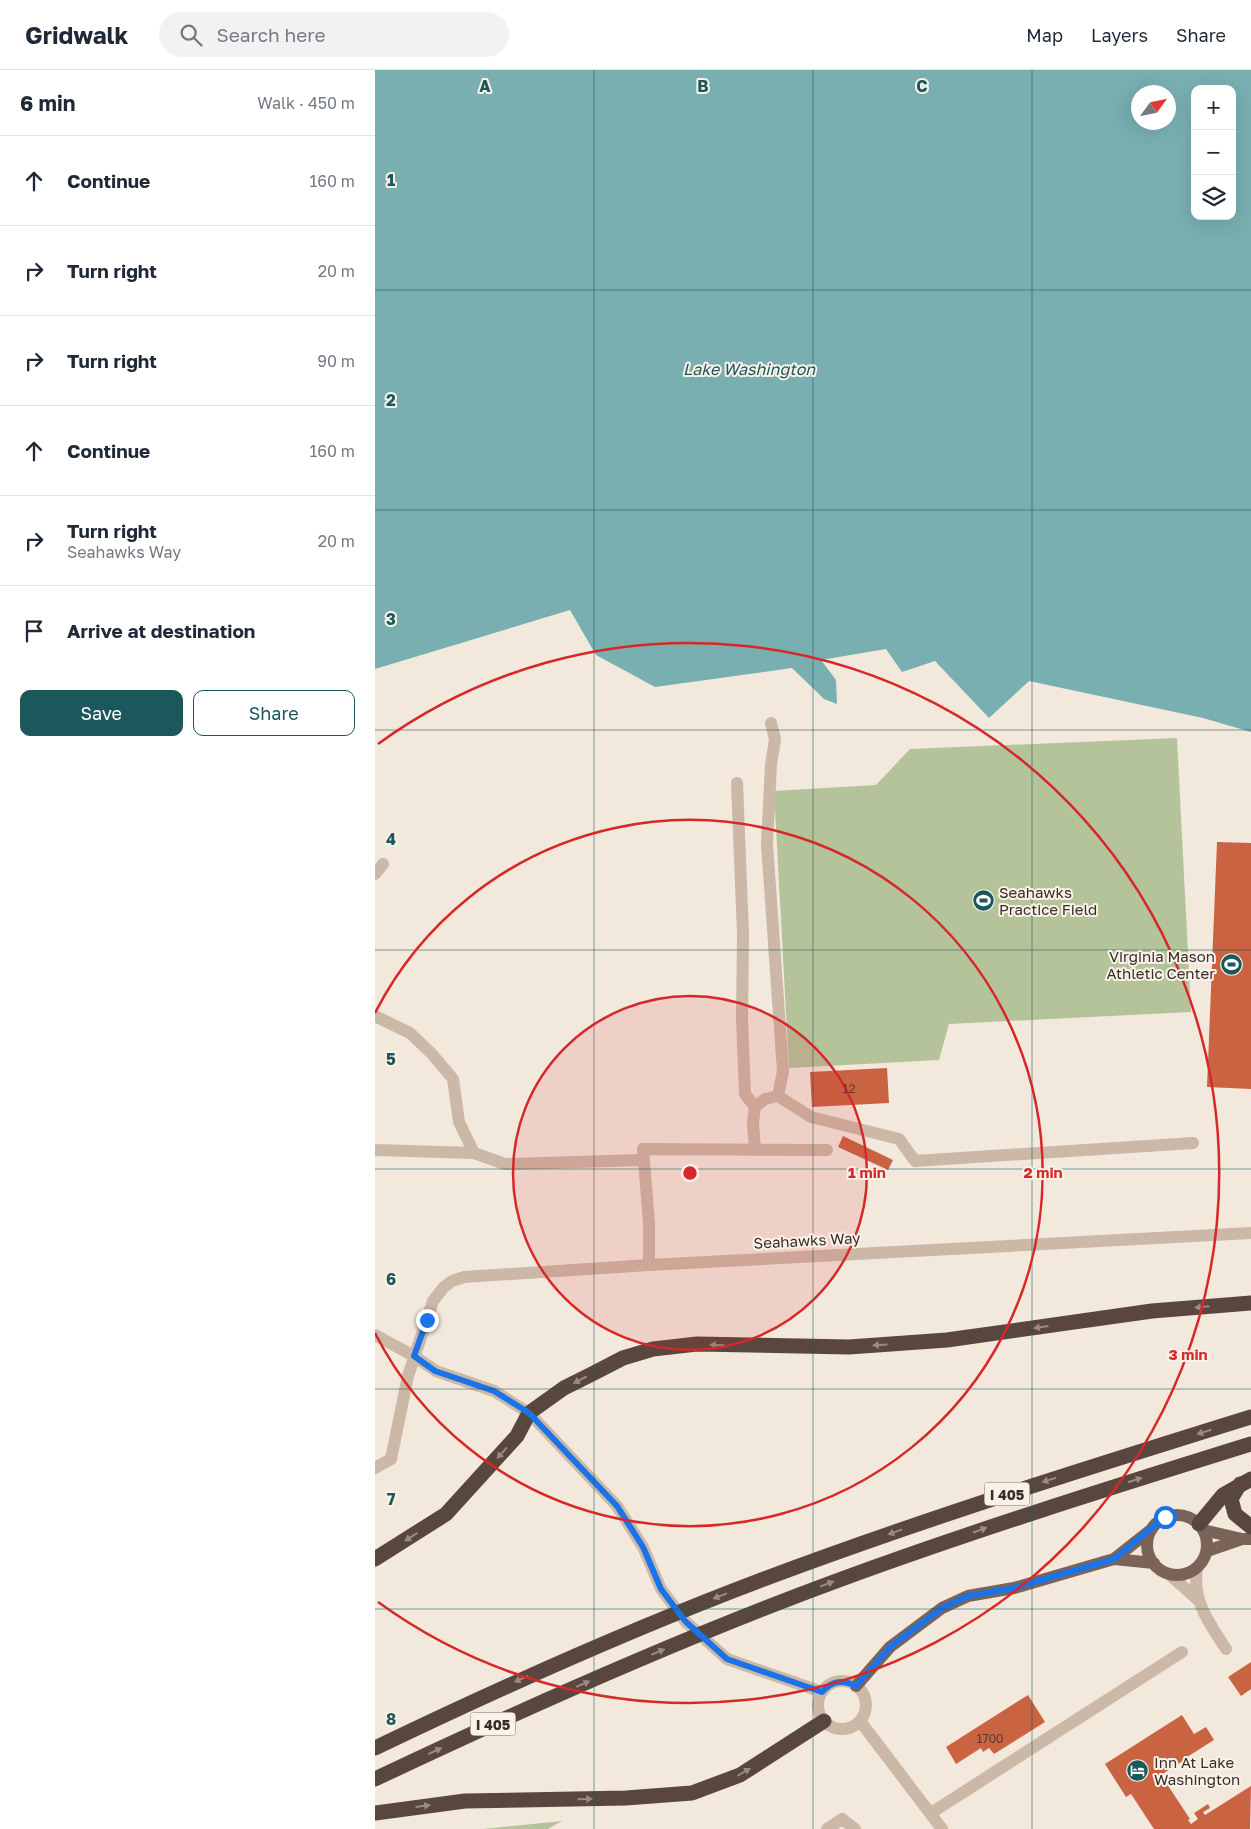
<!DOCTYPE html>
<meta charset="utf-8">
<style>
:root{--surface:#fff;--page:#f2f2f3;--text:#1f2937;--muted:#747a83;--line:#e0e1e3;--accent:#1c575b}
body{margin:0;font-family:"Golos Text",sans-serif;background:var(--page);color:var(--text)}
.controls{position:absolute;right:15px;top:15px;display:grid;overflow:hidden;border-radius:10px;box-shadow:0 5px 20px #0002}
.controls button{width:45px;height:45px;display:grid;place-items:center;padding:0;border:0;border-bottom:1px solid var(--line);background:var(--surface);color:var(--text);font:25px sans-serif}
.compass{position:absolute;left:756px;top:15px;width:45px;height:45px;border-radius:50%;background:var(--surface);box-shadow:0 5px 20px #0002;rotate:57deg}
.stop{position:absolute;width:15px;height:15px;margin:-11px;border:4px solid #1a73e8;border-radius:50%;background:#fff}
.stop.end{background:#1a73e8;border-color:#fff;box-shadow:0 1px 5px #0008}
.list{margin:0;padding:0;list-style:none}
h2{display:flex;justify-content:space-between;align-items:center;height:65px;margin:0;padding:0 20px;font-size:21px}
h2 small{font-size:16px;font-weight:400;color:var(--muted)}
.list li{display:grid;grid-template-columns:32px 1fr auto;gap:15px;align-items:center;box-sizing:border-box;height:90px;padding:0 20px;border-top:1px solid var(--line)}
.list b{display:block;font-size:19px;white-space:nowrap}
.list p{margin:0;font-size:16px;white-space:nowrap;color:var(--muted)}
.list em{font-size:16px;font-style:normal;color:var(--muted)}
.actions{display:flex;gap:10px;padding:15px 20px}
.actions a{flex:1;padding:11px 0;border:1px solid var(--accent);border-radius:10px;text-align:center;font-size:18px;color:var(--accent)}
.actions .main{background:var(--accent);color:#fff}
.icon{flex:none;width:28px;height:28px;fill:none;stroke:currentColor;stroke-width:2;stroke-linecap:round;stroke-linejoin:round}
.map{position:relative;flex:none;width:876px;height:1759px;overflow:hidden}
header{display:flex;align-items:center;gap:30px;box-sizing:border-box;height:70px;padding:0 25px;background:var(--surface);border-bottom:1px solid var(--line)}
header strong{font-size:24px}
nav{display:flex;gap:28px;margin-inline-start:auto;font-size:18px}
.search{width:350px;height:45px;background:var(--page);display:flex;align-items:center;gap:12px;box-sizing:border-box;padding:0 18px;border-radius:28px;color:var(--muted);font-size:19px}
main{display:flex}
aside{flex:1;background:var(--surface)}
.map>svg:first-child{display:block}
.green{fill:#b5c39b}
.water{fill:#79afb1;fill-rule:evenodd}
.building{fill:#ca6342}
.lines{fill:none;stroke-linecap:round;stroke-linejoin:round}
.minor{stroke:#ccb8a7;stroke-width:12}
.major{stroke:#7a6458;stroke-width:12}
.highway{stroke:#59473f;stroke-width:15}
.oneway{fill:#998b83}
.route{stroke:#1a73e8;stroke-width:6}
.grid{fill:none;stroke:#1c575b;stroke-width:1;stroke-opacity:0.55}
.ring{fill:none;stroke:#d62828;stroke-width:2.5}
.labels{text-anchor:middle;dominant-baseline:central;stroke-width:4;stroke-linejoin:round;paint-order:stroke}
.number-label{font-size:12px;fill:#5c3a2e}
.shield{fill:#faf2e8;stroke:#726862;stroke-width:1}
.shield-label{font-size:14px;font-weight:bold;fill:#382d28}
.poi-label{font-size:15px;fill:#382d28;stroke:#faf2e8;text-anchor:start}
.street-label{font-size:15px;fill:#382d28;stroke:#faf2e8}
.water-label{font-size:16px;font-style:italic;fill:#1c575b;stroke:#faf2e8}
.grid-label{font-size:16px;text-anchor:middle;font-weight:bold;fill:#1c575b;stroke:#faf2e8;stroke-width:4;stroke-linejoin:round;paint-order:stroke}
.centre{fill:#d62828;stroke:#faf2e8;stroke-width:2.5}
.ring-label{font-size:15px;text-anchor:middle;font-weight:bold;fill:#d62828;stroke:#faf2e8;stroke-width:4;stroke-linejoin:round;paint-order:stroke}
</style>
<header>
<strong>Gridwalk</strong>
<div class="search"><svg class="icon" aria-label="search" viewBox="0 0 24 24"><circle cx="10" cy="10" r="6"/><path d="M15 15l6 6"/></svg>Search here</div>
<nav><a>Map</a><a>Layers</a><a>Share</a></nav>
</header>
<main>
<aside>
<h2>6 min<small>Walk · 450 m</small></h2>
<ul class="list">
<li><svg class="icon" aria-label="ahead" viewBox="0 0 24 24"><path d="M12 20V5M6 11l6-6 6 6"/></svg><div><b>Continue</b></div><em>160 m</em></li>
<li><svg class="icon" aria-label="right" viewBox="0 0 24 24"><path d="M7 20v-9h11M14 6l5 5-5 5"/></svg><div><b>Turn right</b></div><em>20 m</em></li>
<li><svg class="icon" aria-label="right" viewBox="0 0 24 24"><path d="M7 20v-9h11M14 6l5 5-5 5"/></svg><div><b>Turn right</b></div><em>90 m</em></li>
<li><svg class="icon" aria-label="ahead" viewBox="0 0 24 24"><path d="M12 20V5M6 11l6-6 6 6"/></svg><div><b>Continue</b></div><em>160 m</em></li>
<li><svg class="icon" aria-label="right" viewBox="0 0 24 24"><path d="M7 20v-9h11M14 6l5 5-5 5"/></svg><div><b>Turn right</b><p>Seahawks Way</p></div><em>20 m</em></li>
<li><svg class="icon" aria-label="arrive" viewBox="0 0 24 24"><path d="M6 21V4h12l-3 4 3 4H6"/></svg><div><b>Arrive at destination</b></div></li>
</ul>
<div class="actions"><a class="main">Save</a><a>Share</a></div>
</aside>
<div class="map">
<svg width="876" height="1759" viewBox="0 0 876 1759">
<rect width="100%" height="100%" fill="#f3e8dc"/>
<path class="green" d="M802 668 816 942 574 954 564 990 414 998 399 721 501 715 535 679Z
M187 1751 173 1759H108Z"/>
<path class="water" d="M0 0H876V662L828 648 654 611 614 648 560 591 527 602 511 579 446 590 461 610 462 634 449 629 417 598 280 617 221 585 195 540 0 599ZM820 19H857V146H820ZM764 22H794V52H764Z"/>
<path class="building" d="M842 772 876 773V1019L832 1017Z
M512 998 514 1033 437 1037 435 1002Z
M468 1066 518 1090 513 1100 463 1077Z
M876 1592V1619L866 1626 853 1607Z
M653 1625 670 1652 619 1684 614 1678 608 1682 606 1678 581 1694 571 1677Z
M807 1645 819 1664 831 1657 839 1670 812 1687 816 1694 809 1698 806 1692 786 1705 815 1749 813 1750 816 1754 823 1749 819 1743 833 1734 835 1738 828 1742 830 1745 876 1716 875 1759H779L756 1724 751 1727 730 1694Z"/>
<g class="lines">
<path class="minor" d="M396 653 400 669 396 695 392 774 408 1001 403 1026
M362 713 368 864 367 949 370 1024 380 1037
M0 804 8 794
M0 946 35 963 57 984 78 1009 84 1052 99 1083 130 1094 268 1090
M0 1080 99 1083
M380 1080 378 1053 380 1037 390 1029 403 1026 436 1047 524 1069 540 1091 818 1073
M274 1195V1153L268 1079 452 1080
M0 1265 39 1286 61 1301 119 1321 154 1343 242 1436 268 1477 286 1519 310 1551 352 1589 447 1622
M0 1398 16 1389 33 1306 58 1231 69 1217 77 1211 89 1207 274 1195 876 1163
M822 1498C817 1532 834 1552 851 1579
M794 1504 823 1530
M443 1635a24 24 0 1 1 48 0a24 24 0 1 1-48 0Z
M485 1651 567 1759
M556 1743 807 1582
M452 1759 467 1749 480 1759"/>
<path class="major" d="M772 1475a30 30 0 1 1 60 0a30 30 0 1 1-60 0Z
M828 1460 867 1469
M832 1481 867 1469H876
M739 1489 779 1493
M481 1616 515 1577 567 1538 593 1526 639 1518 739 1489 777 1459"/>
<path class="highway" d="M865 1414 856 1429 860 1444 876 1457
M824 1454 848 1425 876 1409
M0 1489 71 1444 142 1366 154 1343 189 1318 217 1304 248 1288 278 1279 322 1274 474 1277 572 1270 777 1241 876 1233
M0 1678C127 1617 256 1559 389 1509 549 1449 712 1398 876 1347
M0 1709C152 1637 306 1568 464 1510 600 1460 738 1417 876 1374
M0 1743 90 1731 251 1728 317 1723 365 1705 449 1651"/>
</g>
<defs><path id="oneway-solid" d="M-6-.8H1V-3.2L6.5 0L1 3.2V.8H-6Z" transform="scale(1.25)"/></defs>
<g class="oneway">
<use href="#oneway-solid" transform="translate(827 1237) rotate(175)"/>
<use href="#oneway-solid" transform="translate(666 1257) rotate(172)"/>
<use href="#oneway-solid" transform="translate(342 1275) rotate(-179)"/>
<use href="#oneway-solid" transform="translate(505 1275) rotate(176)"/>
<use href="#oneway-solid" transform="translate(205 1310) rotate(152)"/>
<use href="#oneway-solid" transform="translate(829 1362) rotate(163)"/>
<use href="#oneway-solid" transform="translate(127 1383) rotate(132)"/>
<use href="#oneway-solid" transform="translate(674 1410) rotate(162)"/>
<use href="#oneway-solid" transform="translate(760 1410) rotate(-17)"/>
<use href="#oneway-solid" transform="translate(605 1460) rotate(-19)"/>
<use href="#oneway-solid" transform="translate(520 1462) rotate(160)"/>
<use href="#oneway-solid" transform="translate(36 1467) rotate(147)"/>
<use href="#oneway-solid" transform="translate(452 1514) rotate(-21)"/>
<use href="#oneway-solid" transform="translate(345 1526) rotate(159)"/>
<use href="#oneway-solid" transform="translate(283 1582) rotate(-23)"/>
<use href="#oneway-solid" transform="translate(146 1609) rotate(156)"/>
<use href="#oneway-solid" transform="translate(208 1614) rotate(-23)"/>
<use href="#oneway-solid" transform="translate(60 1681) rotate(-25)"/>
<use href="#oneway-solid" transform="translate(369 1702) rotate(-30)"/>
<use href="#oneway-solid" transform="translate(210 1729) rotate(-2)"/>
<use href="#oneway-solid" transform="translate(48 1736) rotate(-7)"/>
</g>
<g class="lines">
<path class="route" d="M52 1250 39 1286 60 1301 119 1321 154 1343 242 1436 268 1477 286 1519 310 1551 352 1589 447 1622C457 1611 467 1609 481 1616L515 1577 567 1538 593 1526 639 1518 739 1489 790 1447"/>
</g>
<path class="grid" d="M219 0V1759M438 0V1759M657 0V1759M0 220H876M0 440H876M0 660H876M0 880H876M0 1099H876M0 1319H876M0 1539H876"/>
<circle cx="315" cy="1103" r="177" fill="#d62828" fill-opacity=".12"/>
<g class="ring">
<circle cx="315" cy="1103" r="177"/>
<path d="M0 943A353 353 0 1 1 0 1263"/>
<path d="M3 674A530 530 0 1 1 3 1532"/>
</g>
<defs>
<symbol id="stadium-disc" viewBox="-11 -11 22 22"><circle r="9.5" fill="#1c575b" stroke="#faf2e8"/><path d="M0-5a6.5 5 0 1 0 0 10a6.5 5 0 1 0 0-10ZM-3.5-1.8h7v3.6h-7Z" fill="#fff"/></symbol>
<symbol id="hotel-disc" viewBox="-11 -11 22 22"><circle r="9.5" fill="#1c575b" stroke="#faf2e8"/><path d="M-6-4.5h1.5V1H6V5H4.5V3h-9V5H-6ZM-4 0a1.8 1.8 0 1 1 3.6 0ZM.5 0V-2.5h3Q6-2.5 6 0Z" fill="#fff"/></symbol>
</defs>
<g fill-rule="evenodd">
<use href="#stadium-disc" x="596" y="818" width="25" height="25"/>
<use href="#stadium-disc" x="844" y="882" width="25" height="25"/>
<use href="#hotel-disc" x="750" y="1688" width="25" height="25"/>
</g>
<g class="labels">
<g class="number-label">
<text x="474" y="1018">12</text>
<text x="615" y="1668">1700</text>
</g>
<g class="shield">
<rect x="609.5" y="1412.5" width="45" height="23" rx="4"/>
<rect x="95.5" y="1642.5" width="45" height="23" rx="4"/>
</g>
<g class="shield-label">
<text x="632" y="1424">I 405</text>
<text x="118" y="1654">I 405</text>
</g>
<g class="poi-label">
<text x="624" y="822">Seahawks<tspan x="624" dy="17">Practice Field</tspan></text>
<text x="840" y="886" text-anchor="end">Virginia Mason<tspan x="840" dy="17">Athletic Center</tspan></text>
<text x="779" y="1692">Inn At Lake<tspan x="779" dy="17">Washington</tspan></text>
</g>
<g class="street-label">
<text transform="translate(432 1170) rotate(-3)">Seahawks Way</text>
</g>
<g class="water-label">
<text x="374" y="299">Lake Washington</text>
</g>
</g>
<g class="grid-label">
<text x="110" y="22">A</text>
<text x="328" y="22">B</text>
<text x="547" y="22">C</text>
<text x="16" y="116">1</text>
<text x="16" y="336">2</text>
<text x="16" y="555">3</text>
<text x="16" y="775">4</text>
<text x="16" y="995">5</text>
<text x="16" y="1215">6</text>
<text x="16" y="1435">7</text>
<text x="16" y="1655">8</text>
</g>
<circle cx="315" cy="1103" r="8" class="centre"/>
<g class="ring-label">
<text x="492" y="1108">1 min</text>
<text x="668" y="1108">2 min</text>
<text x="813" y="1290">3 min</text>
</g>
</svg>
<div class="controls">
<button>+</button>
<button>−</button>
<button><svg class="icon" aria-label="layers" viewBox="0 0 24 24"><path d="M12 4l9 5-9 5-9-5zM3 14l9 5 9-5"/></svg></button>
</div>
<svg class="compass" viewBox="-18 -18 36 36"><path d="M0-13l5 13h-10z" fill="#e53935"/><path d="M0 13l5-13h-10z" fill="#747a83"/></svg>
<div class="stop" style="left:790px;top:1447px"></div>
<div class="stop end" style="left:52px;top:1250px"></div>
</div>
</main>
